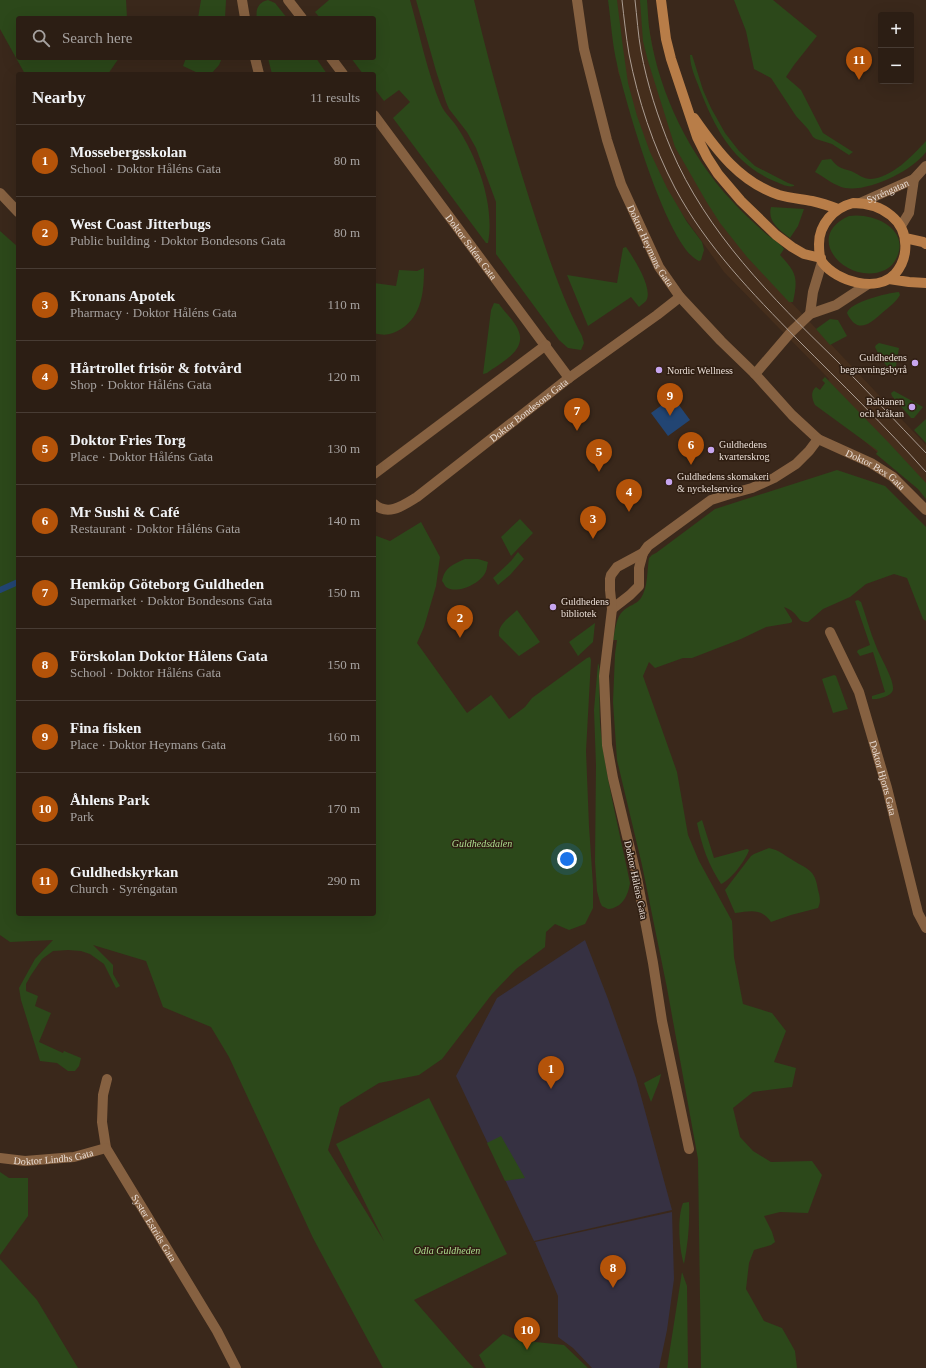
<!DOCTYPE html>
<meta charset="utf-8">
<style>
:root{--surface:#2c1e14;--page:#34271d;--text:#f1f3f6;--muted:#a6a2a0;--line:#483c34;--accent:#b45309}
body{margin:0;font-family:Georgia,serif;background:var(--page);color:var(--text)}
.controls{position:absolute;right:12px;top:12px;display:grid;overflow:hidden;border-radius:4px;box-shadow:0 4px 16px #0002}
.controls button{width:36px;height:36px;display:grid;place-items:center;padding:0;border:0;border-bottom:1px solid var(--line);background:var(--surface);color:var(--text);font:20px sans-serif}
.you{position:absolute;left:567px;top:859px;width:14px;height:14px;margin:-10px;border:3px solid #fff;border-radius:50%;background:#1a73e8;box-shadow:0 0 0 6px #1a73e833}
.badge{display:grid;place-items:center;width:26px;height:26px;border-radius:50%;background:var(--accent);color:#fff;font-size:13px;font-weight:700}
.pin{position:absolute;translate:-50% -33px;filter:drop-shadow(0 1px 2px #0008)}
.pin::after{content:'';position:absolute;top:21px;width:14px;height:12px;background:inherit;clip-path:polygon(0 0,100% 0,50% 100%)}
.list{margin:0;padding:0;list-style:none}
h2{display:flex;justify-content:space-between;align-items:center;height:52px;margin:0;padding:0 16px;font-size:17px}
h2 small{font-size:13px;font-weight:400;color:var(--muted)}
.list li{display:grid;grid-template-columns:26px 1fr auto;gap:12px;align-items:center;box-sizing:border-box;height:72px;padding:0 16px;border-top:1px solid var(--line)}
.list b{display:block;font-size:15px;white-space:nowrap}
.list p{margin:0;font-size:13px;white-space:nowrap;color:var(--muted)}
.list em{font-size:13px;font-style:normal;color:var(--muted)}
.icon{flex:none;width:22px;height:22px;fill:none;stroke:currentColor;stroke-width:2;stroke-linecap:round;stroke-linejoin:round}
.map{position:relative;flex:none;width:926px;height:1368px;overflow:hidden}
.search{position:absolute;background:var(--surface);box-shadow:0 4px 16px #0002;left:16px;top:16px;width:360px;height:44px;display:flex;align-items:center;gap:10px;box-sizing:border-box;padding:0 14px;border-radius:4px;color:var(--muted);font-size:15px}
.panel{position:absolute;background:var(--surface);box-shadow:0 4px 16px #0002;left:16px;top:72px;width:360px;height:844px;border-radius:4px}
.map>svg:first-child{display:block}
.built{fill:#452e1c}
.education{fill:#363142}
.green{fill:#2c481a}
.water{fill:#224573}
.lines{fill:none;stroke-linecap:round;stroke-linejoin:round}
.stream{stroke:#224573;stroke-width:6}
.street{stroke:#866141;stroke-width:10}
.secondary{stroke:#b87d48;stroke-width:10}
.tram{stroke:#ab9d93;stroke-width:1}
.poi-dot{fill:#c7a6ef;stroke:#2f1e12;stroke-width:1.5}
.labels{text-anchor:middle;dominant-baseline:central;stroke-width:3;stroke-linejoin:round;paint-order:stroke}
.street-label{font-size:10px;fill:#eaded6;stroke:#2f1e12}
.poi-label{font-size:10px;fill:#eaded6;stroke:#2f1e12;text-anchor:start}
.park-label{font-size:10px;font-style:italic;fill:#adde8f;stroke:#2f1e12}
</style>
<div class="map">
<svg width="926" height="1368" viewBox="0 0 926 1368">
<rect width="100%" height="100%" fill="#3a281b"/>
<path class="built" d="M611 0H644L660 87 677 145 790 301 926 445V497L920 489 849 428 821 395 829 379 724 272 659 182 618 72Z"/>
<path class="education" d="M585 940 608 999 636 1078 672 1210 534 1241 456 1076 497 998Z
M672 1212 674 1279 667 1330 659 1368H592L573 1348 558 1337V1296L535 1242Z"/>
<path class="green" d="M0 0H126L127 18H18V58H119L108 74H25L0 29Z
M201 0H226L225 18H198Z
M268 0 275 3 287 18H257C255 9 259 2 268 0Z
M329 0H410C420 35 427 72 441 105 445 114 454 121 459 130 478 160 495 206 488 243H486L393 118 410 102 399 90 384 101 374 88V74H363L351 58H374V18H320L315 12Z
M416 0H474C490 68 509 135 530 201 545 247 560 294 582 336L584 343 581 350 568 348 559 340 496 254V202L476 148 467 132 449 109 446 102 436 71Z
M608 0H617L623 48 628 83 637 116 650 152 667 188 687 222 702 242 704 250 701 260 699 261C667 248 625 100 617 64 612 43 611 21 608 0Z
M640 0H647C648 11 648 23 650 34 660 95 690 156 732 201 743 213 754 223 765 233 771 238 780 243 784 249L780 255C797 273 798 278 793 302H789L747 257 720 223 706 201 675 147 648 61 643 41Z
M734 0H773L817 36 794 65 786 77 801 90 823 133 853 152 849 155 832 144 816 139 813 137 808 129 796 116 771 78 754 69 746 31Z
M690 55H692L693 58 703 90 711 108 725 133 739 151 755 166 788 183 794 185V186C787 188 780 183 774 181 733 163 716 130 700 90 696 79 690 67 690 55Z
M186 58H222L219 65 211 74H200L183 66Z
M268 58H316L327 74H272Z
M926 141V152C912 171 869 192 845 188 835 186 824 177 815 172L822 160 831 159C838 168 841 168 851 171 858 174 863 179 871 179 893 177 912 156 926 141Z
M771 207 804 209 798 226 790 238C780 230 767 222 771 207Z
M849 216C872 212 910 228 897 257 894 263 891 267 885 270 848 287 801 237 849 216Z
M0 231 18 247V914H374V535L390 541 421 522 440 557 436 586 424 627 417 643 467 713 491 695 509 719 525 707 532 698 587 658 590 657 591 660 586 751 589 826 593 885V908L585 924 569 930 555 924 546 932 545 947 516 969 492 994 442 1059 419 1075 379 1083 340 1107 328 1150 384 1241 336 1144 429 1098 507 1254 414 1300 468 1362 474 1368H383L313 1238 229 1057 211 1027 163 1007 146 961 93 945 113 965V974L120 986 116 988 104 964 90 954 81 951 68 950 53 951 42 959 31 975 26 984V991L38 996 35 1006 51 1013 39 1042 63 1053 64 1051 81 1058 79 1066 75 1071H68L57 1063 40 1061 21 1000 19 988 35 959 53 940 10 942 0 935Z
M626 247C633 257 654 289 646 301 644 303 641 305 639 307L631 297 588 326 567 275 617 283 623 248Z
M424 268C424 291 422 316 401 329 391 335 385 336 374 333V283L396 286 399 270 417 271Z
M899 292 900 295C896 302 889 307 882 313 869 325 857 334 847 313 850 302 887 293 899 292Z
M494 303 499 304C505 313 516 322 519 332 526 351 499 364 487 373L483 374 491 310Z
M830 319 838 320 847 336 830 345 816 329Z
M879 343 899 348 895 372C885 367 880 357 875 347L876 345Z
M825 377 889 443 926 483V499L918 489 876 454 878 451 815 405C812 399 810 392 816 387L820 390 825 383 822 380Z
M894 391 923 407 914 418H911L892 396 891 393Z
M926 419V443L914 430Z
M837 470 885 486 926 527V621L923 619 907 578 894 574 866 584 850 597 823 609 808 622C799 623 799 617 793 612 791 610 787 608 784 607L792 620V622L790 623 766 627 741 639 692 658H683L655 668 649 662 643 676 677 772 688 835 699 861 732 921 734 957 743 1004 772 1013 786 1031 774 1062 796 1068 792 1087 753 1092 733 1108 740 1137 753 1151 771 1162 812 1161 822 1175 808 1213 780 1212 764 1216 772 1232 775 1242 771 1245 754 1250 749 1263 746 1289 764 1321 782 1328 795 1351 797 1368H701L698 1159 667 988 642 865 617 760 613 702 615 654 617 640H613C615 631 616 617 623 611 629 605 636 605 641 598 648 587 647 571 649 558L652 555 656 553 715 509Z
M520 519 533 533 511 556 501 537Z
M518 552 524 559 510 575 498 585 493 578 511 561Z
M465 559H478L488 562C487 565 487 569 486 571 482 583 457 595 446 587 444 585 444 583 442 581 445 567 452 565 465 559Z
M858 600 861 602C866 616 870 632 876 646 880 657 894 679 893 689 893 696 877 700 872 699V696L885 692 873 652 860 656 857 652 858 650 870 645 855 601Z
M517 610 540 642 519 656 499 636C497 625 510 617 517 610Z
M595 623 593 642 578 656 569 642Z
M598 663C601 670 599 680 599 687 600 703 599 718 601 733 607 784 620 833 630 883 628 896 622 908 608 909L602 906 600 902 597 891 595 862 596 765 594 710Z
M834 675 836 676 848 709 833 713 822 679Z
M702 820 714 858 747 849 749 850C746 860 730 881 721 884 708 864 702 846 697 823Z
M769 848C779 850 784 855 791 859 808 870 815 869 818 890 820 897 821 902 818 908L791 915 771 922C761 908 751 911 735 913L725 890 751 856 754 854Z
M661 1074 659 1082 651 1102 644 1083Z
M501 1136 525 1178 505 1181 487 1143Z
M0 1172 9 1178H28V1216L0 1255Z
M689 1202C690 1223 688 1243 684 1264 679 1249 677 1218 683 1203Z
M0 1259 37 1300 78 1368H0Z
M682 1272 687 1286 688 1368H667Z
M503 1334 517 1340 564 1345 588 1368H486L479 1355Z"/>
<path class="water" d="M673 397 690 420 668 436 651 413Z"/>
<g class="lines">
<path class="stream" d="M0 590 18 582"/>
<g class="street">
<path d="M242 0 245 18"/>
<path d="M288 0 302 18"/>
<path id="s1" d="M577 0 584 49 607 140 621 184 659 267 680 297 721 341 755 374 792 415 818 439 871 463 893 477 926 510"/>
<path d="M255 58 259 74"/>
<path d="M331 58 343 74"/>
<path id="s2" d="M374 115 569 378"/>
<path d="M0 193 18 212"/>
<path id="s3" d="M860 203 914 179 926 166"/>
<path d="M901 226 909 213 914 179"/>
<path d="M810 314 813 292 822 262"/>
<path d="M755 374 791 332 810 314 836 305 868 284"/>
<path d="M374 474 546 345"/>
<path id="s4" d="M374 504C388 517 404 505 417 497L569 378 657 315 680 297"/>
<path d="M612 609 630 595 639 586V568L643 553"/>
<path id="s5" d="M830 632 859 692 887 788 918 913 926 928"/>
<path id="s6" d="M107 1079 103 1095 102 1122 106 1148 217 1331 236 1368"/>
<path d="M689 1149 662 1021 653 963 637 878 613 778 607 745 604 676 612 609 610 590V579L611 575 617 567 643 553 648 546 711 500 730 494 752 488 774 478 796 464 809 451 818 439"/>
<path id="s7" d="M0 1158 25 1161 74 1157 106 1148"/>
</g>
<path class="secondary" d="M661 0 666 39 671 59 697 137 707 157 718 174 741 201 776 235 792 247 804 254 821 258
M694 118C717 151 740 182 779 195 790 198 801 199 812 201 821 203 830 206 838 209
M853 203C881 203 909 220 905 252 904 260 900 268 895 274 877 293 837 282 822 262 819 257 819 249 819 244 819 224 834 208 853 203Z
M905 238 923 242 926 244
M889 279 909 282 926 283"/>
<path class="tram" d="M622 0C624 18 626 36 629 54 638 100 653 146 675 188 706 246 752 293 798 340 841 383 885 426 926 472
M635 0C637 17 638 34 641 51 647 84 658 118 671 149 706 232 772 298 836 360 867 390 896 422 926 453"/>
</g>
<g class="poi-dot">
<circle cx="915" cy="363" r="4"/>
<circle cx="659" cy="370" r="4"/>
<circle cx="912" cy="407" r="4"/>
<circle cx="711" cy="450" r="4"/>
<circle cx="669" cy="482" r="4"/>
<circle cx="553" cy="607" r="4"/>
</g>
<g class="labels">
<g class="street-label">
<text stroke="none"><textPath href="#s3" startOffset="30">Syréngatan</textPath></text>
<text stroke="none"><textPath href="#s1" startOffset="258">Doktor Heymans Gata</textPath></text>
<text stroke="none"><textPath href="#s2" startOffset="164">Doktor Saléns Gata</textPath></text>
<text stroke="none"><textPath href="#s4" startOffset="189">Doktor Bondesons Gata</textPath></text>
<text stroke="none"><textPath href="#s1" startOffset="581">Doktor Bex Gata</textPath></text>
<text stroke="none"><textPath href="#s5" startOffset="156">Doktor Hjorts Gata</textPath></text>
<text transform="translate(636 880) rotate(78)">Doktor Håléns Gata</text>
<text stroke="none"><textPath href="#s7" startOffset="54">Doktor Lindhs Gata</textPath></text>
<text stroke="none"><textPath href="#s6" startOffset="163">Syster Estrids Gata</textPath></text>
</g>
<g class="poi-label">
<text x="907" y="357" text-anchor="end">Guldhedens<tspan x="907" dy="12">begravningsbyrå</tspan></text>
<text x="667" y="370">Nordic Wellness</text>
<text x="904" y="401" text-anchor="end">Babianen<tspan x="904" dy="12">och kråkan</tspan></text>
<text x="719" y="444">Guldhedens<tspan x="719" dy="12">kvarterskrog</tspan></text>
<text x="677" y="476">Guldhedens skomakeri<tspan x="677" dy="12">&amp; nyckelservice</tspan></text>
<text x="561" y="601">Guldhedens<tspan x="561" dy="12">bibliotek</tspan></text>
</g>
<g class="park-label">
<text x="482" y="843">Guldhedsdalen</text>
<text x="447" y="1250">Odla Guldheden</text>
</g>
</g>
</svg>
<div class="controls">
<button>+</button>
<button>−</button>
</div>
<div class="you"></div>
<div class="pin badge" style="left:551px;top:1089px">1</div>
<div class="pin badge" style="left:460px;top:638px">2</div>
<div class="pin badge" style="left:593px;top:539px">3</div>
<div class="pin badge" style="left:629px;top:512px">4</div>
<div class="pin badge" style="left:599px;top:472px">5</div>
<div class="pin badge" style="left:691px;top:465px">6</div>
<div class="pin badge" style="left:577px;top:431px">7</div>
<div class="pin badge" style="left:613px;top:1288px">8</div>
<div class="pin badge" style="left:670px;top:416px">9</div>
<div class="pin badge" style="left:527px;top:1350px">10</div>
<div class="pin badge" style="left:859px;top:80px">11</div>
<div class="search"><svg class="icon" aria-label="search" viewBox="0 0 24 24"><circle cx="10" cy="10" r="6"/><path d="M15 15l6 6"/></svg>Search here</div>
<section class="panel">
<h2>Nearby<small>11 results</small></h2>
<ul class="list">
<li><span class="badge">1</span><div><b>Mossebergsskolan</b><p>School · Doktor Håléns Gata</p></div><em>80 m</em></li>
<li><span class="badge">2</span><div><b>West Coast Jitterbugs</b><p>Public building · Doktor Bondesons Gata</p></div><em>80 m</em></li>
<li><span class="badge">3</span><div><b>Kronans Apotek</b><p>Pharmacy · Doktor Håléns Gata</p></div><em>110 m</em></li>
<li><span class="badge">4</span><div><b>Hårtrollet frisör &amp; fotvård</b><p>Shop · Doktor Håléns Gata</p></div><em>120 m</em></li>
<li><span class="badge">5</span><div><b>Doktor Fries Torg</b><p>Place · Doktor Håléns Gata</p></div><em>130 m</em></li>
<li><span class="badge">6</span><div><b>Mr Sushi &amp; Café</b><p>Restaurant · Doktor Håléns Gata</p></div><em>140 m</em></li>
<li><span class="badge">7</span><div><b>Hemköp Göteborg Guldheden</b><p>Supermarket · Doktor Bondesons Gata</p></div><em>150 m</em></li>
<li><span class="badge">8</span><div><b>Förskolan Doktor Hålens Gata</b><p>School · Doktor Håléns Gata</p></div><em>150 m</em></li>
<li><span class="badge">9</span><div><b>Fina fisken</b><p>Place · Doktor Heymans Gata</p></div><em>160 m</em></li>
<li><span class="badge">10</span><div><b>Åhlens Park</b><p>Park</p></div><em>170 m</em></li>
<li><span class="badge">11</span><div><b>Guldhedskyrkan</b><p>Church · Syréngatan</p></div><em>290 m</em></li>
</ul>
</section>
</div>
